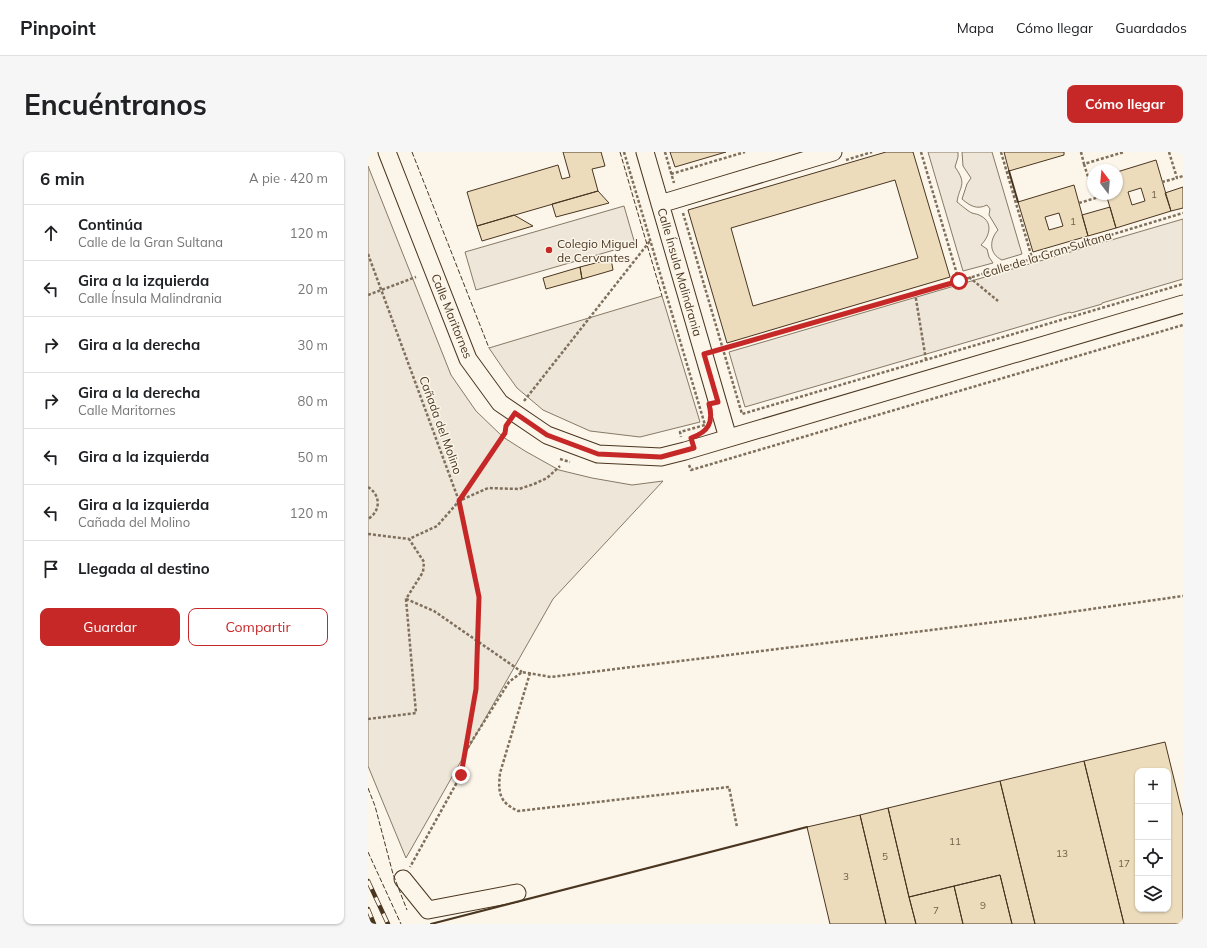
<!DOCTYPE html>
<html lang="es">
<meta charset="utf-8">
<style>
:root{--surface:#fff;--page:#f6f6f6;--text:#202124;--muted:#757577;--line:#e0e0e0;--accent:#c62828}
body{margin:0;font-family:Mulish,sans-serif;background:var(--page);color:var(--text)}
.controls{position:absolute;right:12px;bottom:12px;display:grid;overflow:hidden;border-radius:8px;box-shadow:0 1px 3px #0004}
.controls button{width:36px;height:36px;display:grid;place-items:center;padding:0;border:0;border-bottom:1px solid var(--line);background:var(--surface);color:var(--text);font:20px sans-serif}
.compass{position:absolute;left:719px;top:12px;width:36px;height:36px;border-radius:50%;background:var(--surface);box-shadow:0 1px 3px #0004;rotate:344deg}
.stop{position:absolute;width:12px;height:12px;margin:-9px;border:3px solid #c62828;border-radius:50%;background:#fff}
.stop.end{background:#c62828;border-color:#fff;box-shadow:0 1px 4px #0008}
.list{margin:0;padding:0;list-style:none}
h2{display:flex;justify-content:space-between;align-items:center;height:52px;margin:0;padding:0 16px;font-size:17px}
h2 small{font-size:13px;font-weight:400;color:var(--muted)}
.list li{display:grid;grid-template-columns:26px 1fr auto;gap:12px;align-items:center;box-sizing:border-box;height:56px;padding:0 16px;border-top:1px solid var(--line)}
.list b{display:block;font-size:15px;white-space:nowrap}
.list p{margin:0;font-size:13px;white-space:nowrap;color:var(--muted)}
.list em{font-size:13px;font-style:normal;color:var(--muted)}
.actions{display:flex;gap:8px;padding:12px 16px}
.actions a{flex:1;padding:9px 0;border:1px solid var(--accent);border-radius:8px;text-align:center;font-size:14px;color:var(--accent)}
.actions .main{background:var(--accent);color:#fff}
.icon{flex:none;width:22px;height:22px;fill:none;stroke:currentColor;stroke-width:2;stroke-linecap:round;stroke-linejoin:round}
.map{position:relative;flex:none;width:815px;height:772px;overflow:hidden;border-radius:8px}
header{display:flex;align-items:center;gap:24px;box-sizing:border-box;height:56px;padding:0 20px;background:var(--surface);border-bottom:1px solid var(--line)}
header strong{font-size:19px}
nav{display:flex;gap:22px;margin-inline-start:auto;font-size:14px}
.intro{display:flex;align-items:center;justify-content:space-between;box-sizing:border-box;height:96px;padding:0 24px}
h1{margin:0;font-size:28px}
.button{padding:10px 18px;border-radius:8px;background:var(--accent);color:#fff;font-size:14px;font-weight:700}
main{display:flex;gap:24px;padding:0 24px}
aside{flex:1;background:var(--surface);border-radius:8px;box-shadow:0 1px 3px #0004}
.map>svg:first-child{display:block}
.green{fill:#ede6d9;stroke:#887966}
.building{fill:#ecdcbc;stroke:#4a3520;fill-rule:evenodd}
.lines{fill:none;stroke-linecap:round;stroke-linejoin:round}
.minor-casing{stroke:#4a3520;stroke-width:19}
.path{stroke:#7f6f5c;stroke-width:2.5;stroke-dasharray:3 2;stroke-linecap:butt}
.minor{stroke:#fbf6e9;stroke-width:17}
.rail-casing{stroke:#4a3520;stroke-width:4.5}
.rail{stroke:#fbf6e9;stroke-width:3;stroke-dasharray:9;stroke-linecap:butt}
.fence{stroke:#4a3520;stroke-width:1;stroke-dasharray:5 2;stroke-linecap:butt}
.wall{stroke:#4a3520;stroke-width:2}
.route{stroke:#c62828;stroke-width:5}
.poi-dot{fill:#c62828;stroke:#fbf6e9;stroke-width:1.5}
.labels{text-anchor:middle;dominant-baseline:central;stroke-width:3;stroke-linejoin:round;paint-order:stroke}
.number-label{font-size:10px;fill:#725f47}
.poi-label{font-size:12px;fill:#4a3520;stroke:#fbf6e9;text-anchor:start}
.street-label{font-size:12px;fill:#4a3520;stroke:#fbf6e9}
</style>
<header>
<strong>Pinpoint</strong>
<nav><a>Mapa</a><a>Cómo llegar</a><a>Guardados</a></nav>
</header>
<div class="intro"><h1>Encuéntranos</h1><a class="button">Cómo llegar</a></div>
<main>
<aside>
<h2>6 min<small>A pie · 420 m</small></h2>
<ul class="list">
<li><svg class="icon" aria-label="ahead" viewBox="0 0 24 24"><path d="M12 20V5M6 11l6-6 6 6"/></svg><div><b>Continúa</b><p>Calle de la Gran Sultana</p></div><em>120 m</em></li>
<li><svg class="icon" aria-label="left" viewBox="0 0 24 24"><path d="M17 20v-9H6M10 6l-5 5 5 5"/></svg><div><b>Gira a la izquierda</b><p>Calle Ínsula Malindrania</p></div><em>20 m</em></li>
<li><svg class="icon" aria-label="right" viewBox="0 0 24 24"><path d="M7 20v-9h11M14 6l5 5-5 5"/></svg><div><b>Gira a la derecha</b></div><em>30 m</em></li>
<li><svg class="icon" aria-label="right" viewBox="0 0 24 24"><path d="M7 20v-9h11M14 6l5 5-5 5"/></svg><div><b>Gira a la derecha</b><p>Calle Maritornes</p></div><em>80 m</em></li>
<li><svg class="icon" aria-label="left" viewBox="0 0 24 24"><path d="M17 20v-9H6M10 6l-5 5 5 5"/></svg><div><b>Gira a la izquierda</b></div><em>50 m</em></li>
<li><svg class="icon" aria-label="left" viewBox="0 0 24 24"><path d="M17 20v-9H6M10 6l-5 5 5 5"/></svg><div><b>Gira a la izquierda</b><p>Cañada del Molino</p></div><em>120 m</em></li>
<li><svg class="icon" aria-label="arrive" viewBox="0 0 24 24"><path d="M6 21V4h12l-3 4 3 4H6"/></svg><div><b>Llegada al destino</b></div></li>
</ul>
<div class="actions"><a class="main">Guardar</a><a>Compartir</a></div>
</aside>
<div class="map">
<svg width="815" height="772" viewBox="0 0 815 772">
<rect width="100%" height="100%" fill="#fbf6e9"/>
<path class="green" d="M560 0H590V5L587 15C600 33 591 34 589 50 593 53 601 60 604 61 607 62 610 62 613 64 626 71 621 85 613 93L619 97 621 105 625 111 595 119Z
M594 0H624L654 102 634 108C621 102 621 88 630 78L621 63 622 57 619 53C609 58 602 54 594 47L599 32 603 26 595 14Z
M0 14 83 223 108 259 135 285 157 299 191 318 224 326 264 333 295 329 185 447 38 706 0 614Z
M256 54 267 92 108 138 97 100Z
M815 67V127L734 151V152L703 161 702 160 377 255 361 200Z
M294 144 332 270 272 285 222 279 175 258 149 236 136 218 121 196Z"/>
<path class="building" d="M195 0H233L237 14 224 17 230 39 109 74 99 40 190 13 194 27 202 25Z
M302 0H358L307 15Z
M518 0H545L582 125 359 191 320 58ZM527 28 550 106 385 154 363 76Z
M636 0H696V3L641 19Z
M788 8 803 59 748 76 738 42H749V20ZM773 36 777 49 764 53 760 40Z
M706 33 720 84 665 100 650 50ZM691 61 695 74 681 78 677 65Z
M815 35V56L803 59 797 41Z
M230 39 241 51 188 65 184 52Z
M742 55 748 76 720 84 714 63Z
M146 63 165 74 114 89 109 74Z
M243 107 245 118 214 127 212 115Z
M212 115 214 127 178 137 175 126Z
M797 590 815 664V772H756L716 609ZM770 619H800V757H770Z
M716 609 756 772H667L632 629Z
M632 629 667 772H644L632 723 541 745 520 656Z
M520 656 541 745 548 772H518L492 663Z
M492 663 518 772H462L439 675Z
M632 723 644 772H595L586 734Z
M586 734 595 772H548L541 745Z"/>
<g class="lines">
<defs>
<path id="minor" d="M19 0 100 207 132 251 179 283 230 302 293 305 317 299 815 152
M277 0 360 286
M292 52 465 0
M35 727 60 758 149 741"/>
</defs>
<use href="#minor" class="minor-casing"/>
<path class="path" d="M256 0 337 273 312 280 313 285
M297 0 306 31
M553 0 591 129
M633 0 664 106
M713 0 716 12 756 0
M801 0 809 26 815 24
M478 8 504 0
M716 12 725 41
M303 22 377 0
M794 30 809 26
M711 51 738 43
M315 61 374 262 815 132
M0 102 91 349 111 445 108 537 93 623 42 715
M601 125 630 149
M547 141 558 208
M0 143 48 125
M354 197 591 129 815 61
M156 249 282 89
M192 307 202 310
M321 313 323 318 815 173
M0 335C13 343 13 359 0 367
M91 349 137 281 138 274
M0 382 41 387
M38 447 66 459 154 520
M162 521 132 621C130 641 131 650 150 659L361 635 369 675
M0 567 48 561 38 447 55 420 56 410 41 387 69 374 91 349 120 336 151 337 166 332 179 326 192 314
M97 600 141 530 154 520 183 525 660 466 815 444"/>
<use href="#minor" class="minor"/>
<defs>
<path id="rail" d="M0 729 20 772
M0 757 6 772"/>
</defs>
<use href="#rail" class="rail-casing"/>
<use href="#rail" class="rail"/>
<path class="fence" d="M44 0 121 196
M252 0 294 144
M0 636 7 654 25 722 39 758
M0 700 33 772"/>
<path class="wall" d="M641 19 650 50
M63 772 439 675"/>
</g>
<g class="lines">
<path class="route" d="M93 623 108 537 111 445 91 349 137 281 138 274 147 261 179 283 230 302 293 305 326 296 323 286C340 280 346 271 341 252L350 250 336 202 591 129"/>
</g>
<circle class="poi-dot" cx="181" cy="98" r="4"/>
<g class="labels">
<g class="number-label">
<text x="786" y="42">1</text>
<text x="705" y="69">1</text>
<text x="587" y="689">11</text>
<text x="694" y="701">13</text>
<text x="517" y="704">5</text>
<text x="756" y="711">17</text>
<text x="478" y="724">3</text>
<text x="615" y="753">9</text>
<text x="568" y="758">7</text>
</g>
<g class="poi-label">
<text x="189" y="91">Colegio Miguel<tspan x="189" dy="14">de Cervantes</tspan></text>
</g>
<g class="street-label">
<text transform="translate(679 102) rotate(-17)">Calle de la Gran Sultana</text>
<text transform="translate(312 120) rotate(74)">Calle Ínsula Malindrania</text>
<text transform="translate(84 164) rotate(68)">Calle Maritornes</text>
<text transform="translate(73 273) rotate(70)">Cañada del Molino</text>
</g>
</g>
</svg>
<div class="controls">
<button>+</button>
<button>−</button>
<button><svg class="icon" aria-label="locate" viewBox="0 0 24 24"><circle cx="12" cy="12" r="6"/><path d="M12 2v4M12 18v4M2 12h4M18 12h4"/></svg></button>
<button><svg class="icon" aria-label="layers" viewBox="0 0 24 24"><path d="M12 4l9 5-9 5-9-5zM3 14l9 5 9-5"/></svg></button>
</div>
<svg class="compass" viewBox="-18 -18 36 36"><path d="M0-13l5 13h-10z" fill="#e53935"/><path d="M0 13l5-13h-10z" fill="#757577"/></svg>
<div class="stop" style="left:591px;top:129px"></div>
<div class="stop end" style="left:93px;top:623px"></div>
</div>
</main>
